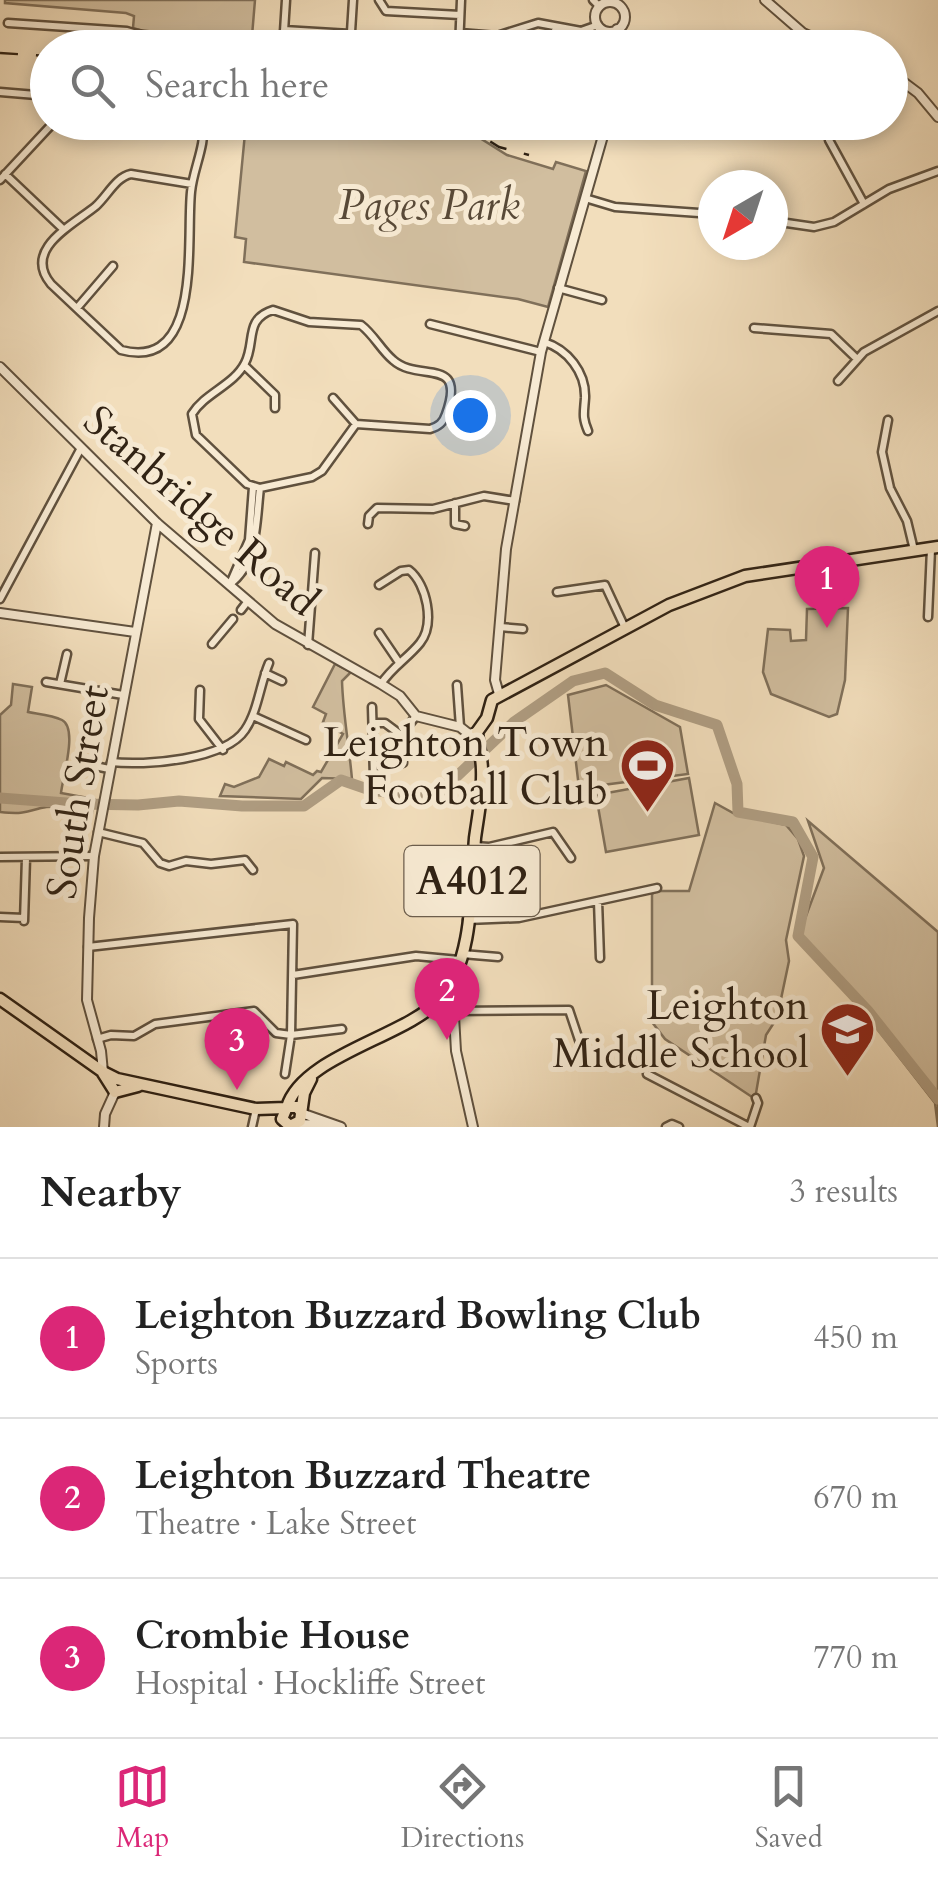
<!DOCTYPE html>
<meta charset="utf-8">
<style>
:root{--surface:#fff;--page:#f6f6f6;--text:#222;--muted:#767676;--line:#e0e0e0;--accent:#db2777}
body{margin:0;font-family:Cardo,serif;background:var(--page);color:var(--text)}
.compass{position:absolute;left:698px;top:170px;width:90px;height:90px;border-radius:50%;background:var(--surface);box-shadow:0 5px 15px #0003;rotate:219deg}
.you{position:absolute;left:470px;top:415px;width:35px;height:35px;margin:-25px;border:8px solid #fff;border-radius:50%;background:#1a73e8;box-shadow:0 0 0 15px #1a73e833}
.badge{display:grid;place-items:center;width:65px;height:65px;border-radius:50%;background:var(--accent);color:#fff;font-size:32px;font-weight:700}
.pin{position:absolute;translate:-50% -82px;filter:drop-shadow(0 2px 5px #0008)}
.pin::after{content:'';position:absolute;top:52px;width:35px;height:30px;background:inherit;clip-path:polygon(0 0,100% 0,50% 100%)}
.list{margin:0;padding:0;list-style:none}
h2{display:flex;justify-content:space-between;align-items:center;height:130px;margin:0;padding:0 40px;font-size:42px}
h2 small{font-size:32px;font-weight:400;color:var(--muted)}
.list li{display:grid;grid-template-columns:65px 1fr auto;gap:30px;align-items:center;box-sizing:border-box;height:160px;padding:0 40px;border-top:2px solid var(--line)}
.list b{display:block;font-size:38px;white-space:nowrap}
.list p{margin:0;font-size:32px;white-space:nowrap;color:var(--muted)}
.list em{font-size:32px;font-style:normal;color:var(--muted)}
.icon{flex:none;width:55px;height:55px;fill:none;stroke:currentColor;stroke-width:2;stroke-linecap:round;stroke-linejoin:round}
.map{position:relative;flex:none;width:938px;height:1127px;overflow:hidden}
.search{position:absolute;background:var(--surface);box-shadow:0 5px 15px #0003;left:30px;right:30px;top:30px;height:110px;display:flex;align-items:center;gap:25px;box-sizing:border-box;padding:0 35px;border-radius:55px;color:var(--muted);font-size:38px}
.sheet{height:610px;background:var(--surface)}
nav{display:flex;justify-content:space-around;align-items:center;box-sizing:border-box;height:140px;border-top:2px solid var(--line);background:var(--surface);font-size:28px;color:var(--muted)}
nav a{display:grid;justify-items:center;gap:5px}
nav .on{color:var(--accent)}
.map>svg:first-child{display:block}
.green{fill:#d1be9f;stroke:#80705a;stroke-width:2.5}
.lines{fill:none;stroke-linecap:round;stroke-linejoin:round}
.river{stroke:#b09e83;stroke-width:11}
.minor-casing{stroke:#60513e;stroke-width:11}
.tertiary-casing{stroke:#60513e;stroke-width:12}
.primary-casing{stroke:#302214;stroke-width:15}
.minor{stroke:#f7ead3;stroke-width:6}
.tertiary{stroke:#f7ead3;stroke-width:8}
.primary{stroke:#f2debc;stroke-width:10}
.rail{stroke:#302214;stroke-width:2.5;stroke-dasharray:18 18;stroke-linecap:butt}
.labels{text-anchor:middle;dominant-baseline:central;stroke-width:10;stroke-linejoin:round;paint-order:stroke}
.shield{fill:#f7ead3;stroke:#6c5e4d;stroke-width:2.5}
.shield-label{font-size:40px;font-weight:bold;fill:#302214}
.park-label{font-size:42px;font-style:italic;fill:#584937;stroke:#f7ead3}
.street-label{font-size:42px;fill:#302214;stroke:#f7ead3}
.poi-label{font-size:42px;fill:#302214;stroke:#f7ead3;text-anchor:end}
</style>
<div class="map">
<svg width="938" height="1127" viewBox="0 0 938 1127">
<rect width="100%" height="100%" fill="#f2debc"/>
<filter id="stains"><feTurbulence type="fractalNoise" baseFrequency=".002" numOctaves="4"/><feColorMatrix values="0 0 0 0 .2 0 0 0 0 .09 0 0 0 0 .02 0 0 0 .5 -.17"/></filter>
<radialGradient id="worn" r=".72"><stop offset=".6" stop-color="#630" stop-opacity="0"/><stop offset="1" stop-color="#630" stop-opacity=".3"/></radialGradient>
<path class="green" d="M5 0H255L251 48 212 47 196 37 146 32 133 28 134 16 126 13 5 3Z
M246 123H456L507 155 553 169 556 162 586 171 548 307 518 299 244 262 246 239 235 237Z
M848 608 845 680 837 714 829 717 771 694 763 672 768 629 790 630 791 641 806 640 807 609Z
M335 664 351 672 342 681C343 714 349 745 352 779L322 778 301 799 220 796 225 784 234 787 259 777 269 759 284 766 286 762 313 775 317 771 321 772 343 734 323 722 326 714 313 707Z
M13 684 32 687 28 712C38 714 52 715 62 720 78 728 63 776 61 793L94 799 92 813C77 810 57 804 41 808 23 813 21 814 0 812V715L11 705Z
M606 685 680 727 688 774 579 788 568 695Z
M689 778 699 835 606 852 596 795Z
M715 803 735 814 786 825 798 839 804 856 786 940 789 961 777 1018 766 1035 755 1099 665 1039 652 1022V894L657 891H689Z
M808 821 938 932V1127L935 1103 865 1013 797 940 824 868Z"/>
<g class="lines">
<path class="river" d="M0 798 80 804 138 805 179 801 242 806H304L341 780 370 790 434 798 514 722 573 681 605 673 655 705 717 725 737 784 738 812 793 822 813 857 798 936 868 1011 938 1099"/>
<defs>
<path id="minor" d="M379 0 386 11 460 15
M593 0 599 6
M8 23 127 31C152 41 186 31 208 48
M284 30 350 34
M460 33 497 36 538 23 581 31 598 25
M259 45 283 47 286 0
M350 48 353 0
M459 48 461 0
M550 48 556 27
M0 92 48 96
M829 140 864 204
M5 174 63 229
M0 180 54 122
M192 184 131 174C116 177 108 195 96 206 73 225 22 249 51 284L121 350C203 372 186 241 191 192 193 169 206 146 203 122
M585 198 615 207 713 214
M773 221 814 227 834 222 889 189 938 171
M558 288 602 300
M77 308 113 266
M273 310 309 322 361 325C374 335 381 350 393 360 418 383 467 355 446 414 443 423 439 426 430 429L356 424 322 471 312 477 260 488 247 484 196 435 192 414C205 393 234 385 245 363 256 342 244 319 273 310Z
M430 324 541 352
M754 328 831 334 856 358
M544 342C567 349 586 372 585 398 584 413 582 417 588 431
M244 365 275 395V408
M838 381 864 352 938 311
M333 398 356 424
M888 420 882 452 890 488 907 521 914 550
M253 487 249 540 230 584C258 564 256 520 260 488
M455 503V524L465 526
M368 524 369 516 377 508 433 509 484 496 515 501
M379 585 401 571 409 570C427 584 435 624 420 643 408 658 392 667 381 684
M557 592 605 585 625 628
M0 599 81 448
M241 610 248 601
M928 617 931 549
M500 627 523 629
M379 633 398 661
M212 644 233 619
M308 645 315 553
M265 673 282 681
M46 682 123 695
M60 684 67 654
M457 685 460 727
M200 690 199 719 223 750
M372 707 374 778
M253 716 306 740
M373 723H385L401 735 416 716
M401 735 403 763
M111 762C145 766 225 760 245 730 258 711 260 684 269 663
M81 763 109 769
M98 832 143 843 160 863 169 866 186 861 211 864 245 860 253 870
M474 846 489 847 553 832 571 858
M0 857 94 856
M598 901 600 958
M0 917 24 918
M467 920 519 918 657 888
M24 921 26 858
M88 947 293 924 291 1035 342 1029
M462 954 498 957
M293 975 416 956 459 960
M452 1011 569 1010 582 1049
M97 1039 111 1035 134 1036 155 1024 254 1011 276 1033 291 1035 285 1074
M647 1074 749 1127
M252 1127 256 1109
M666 1127 672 1124 679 1127
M750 1127 758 1103 756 1098"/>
<path id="tertiary" d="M765 0 803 33 836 48
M595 17a15 15 0 1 1 30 0a15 15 0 1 1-30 0Z
M617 29 623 48
M890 72 918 93 938 117
M0 367 157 523 275 624 381 684 400 696 416 716 460 727 469 734 477 732
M0 613 135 632
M499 694 495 680 506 549 541 352 607 122
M441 999 454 1016 456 1051 473 1127
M103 1072 101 1051 87 1000 89 918 94 856 157 523
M301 1113 341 1127
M298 1124 325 1125
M104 1127 105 1114 115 1092"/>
<path id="primary" d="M0 999 103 1072 117 1079 256 1109 286 1108
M103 1073 115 1092 138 1086
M287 1107C303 1055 406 1037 440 999 474 962 471 886 475 838 478 816 483 792 482 770 482 757 478 745 477 732L487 718 492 700 669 605 745 576 938 547
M301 1112 297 1107H287L282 1119 290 1126 300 1121 304 1093 311 1079"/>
</defs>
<use href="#minor" class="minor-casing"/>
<use href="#tertiary" class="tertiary-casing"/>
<use href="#primary" class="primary-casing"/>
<use href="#minor" class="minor"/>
<use href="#tertiary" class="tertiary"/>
<use href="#primary" class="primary"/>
<path class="rail" d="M0 53 48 56
M460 122 499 147 529 155"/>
</g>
<defs>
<symbol id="stadium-pin" viewBox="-11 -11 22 30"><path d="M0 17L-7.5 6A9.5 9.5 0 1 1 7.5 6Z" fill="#8f2418" stroke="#f7ead3"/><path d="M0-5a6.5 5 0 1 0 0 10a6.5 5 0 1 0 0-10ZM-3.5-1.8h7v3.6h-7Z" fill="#fff"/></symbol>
<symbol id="school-pin" viewBox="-11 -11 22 30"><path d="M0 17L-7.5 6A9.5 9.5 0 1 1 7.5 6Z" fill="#8f2418" stroke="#f7ead3"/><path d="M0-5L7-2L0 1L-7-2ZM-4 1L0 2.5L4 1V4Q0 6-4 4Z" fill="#fff"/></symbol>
</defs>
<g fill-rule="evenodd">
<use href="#stadium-pin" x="616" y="734" width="63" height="86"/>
<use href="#school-pin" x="816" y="998" width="63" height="86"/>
</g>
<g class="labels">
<rect class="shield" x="404.5" y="846" width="135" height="70" rx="8"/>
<g class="shield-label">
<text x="472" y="881">A4012</text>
</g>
<g class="park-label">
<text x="429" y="205">Pages Park</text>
</g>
<g class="street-label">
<text transform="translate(201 511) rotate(41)">Stanbridge Road</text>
<text transform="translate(78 792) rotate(-81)">South Street</text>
</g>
<g class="poi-label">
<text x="608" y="742">Leighton Town<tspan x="608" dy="48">Football Club</tspan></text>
<text x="809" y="1005">Leighton<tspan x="809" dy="48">Middle School</tspan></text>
</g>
</g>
<rect width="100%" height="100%" filter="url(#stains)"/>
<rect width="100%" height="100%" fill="url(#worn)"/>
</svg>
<svg class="compass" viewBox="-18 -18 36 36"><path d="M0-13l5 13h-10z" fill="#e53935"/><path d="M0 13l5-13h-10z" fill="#767676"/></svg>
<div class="you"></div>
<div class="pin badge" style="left:827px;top:628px">1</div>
<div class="pin badge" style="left:447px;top:1040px">2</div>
<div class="pin badge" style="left:237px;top:1090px">3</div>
<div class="search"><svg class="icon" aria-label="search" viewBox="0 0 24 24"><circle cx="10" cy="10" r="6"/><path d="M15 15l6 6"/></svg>Search here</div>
</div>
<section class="sheet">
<h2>Nearby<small>3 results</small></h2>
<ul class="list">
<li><span class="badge">1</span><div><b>Leighton Buzzard Bowling Club</b><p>Sports</p></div><em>450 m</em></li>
<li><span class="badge">2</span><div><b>Leighton Buzzard Theatre</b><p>Theatre · Lake Street</p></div><em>670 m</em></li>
<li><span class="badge">3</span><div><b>Crombie House</b><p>Hospital · Hockliffe Street</p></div><em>770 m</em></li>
</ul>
</section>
<nav>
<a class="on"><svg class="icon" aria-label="map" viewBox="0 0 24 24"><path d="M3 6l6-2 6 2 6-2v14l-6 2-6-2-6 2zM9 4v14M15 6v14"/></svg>Map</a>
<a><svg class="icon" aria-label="directions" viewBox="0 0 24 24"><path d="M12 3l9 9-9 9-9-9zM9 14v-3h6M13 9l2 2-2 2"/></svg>Directions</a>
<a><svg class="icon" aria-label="saved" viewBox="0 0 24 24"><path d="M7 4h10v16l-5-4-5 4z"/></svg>Saved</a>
</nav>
